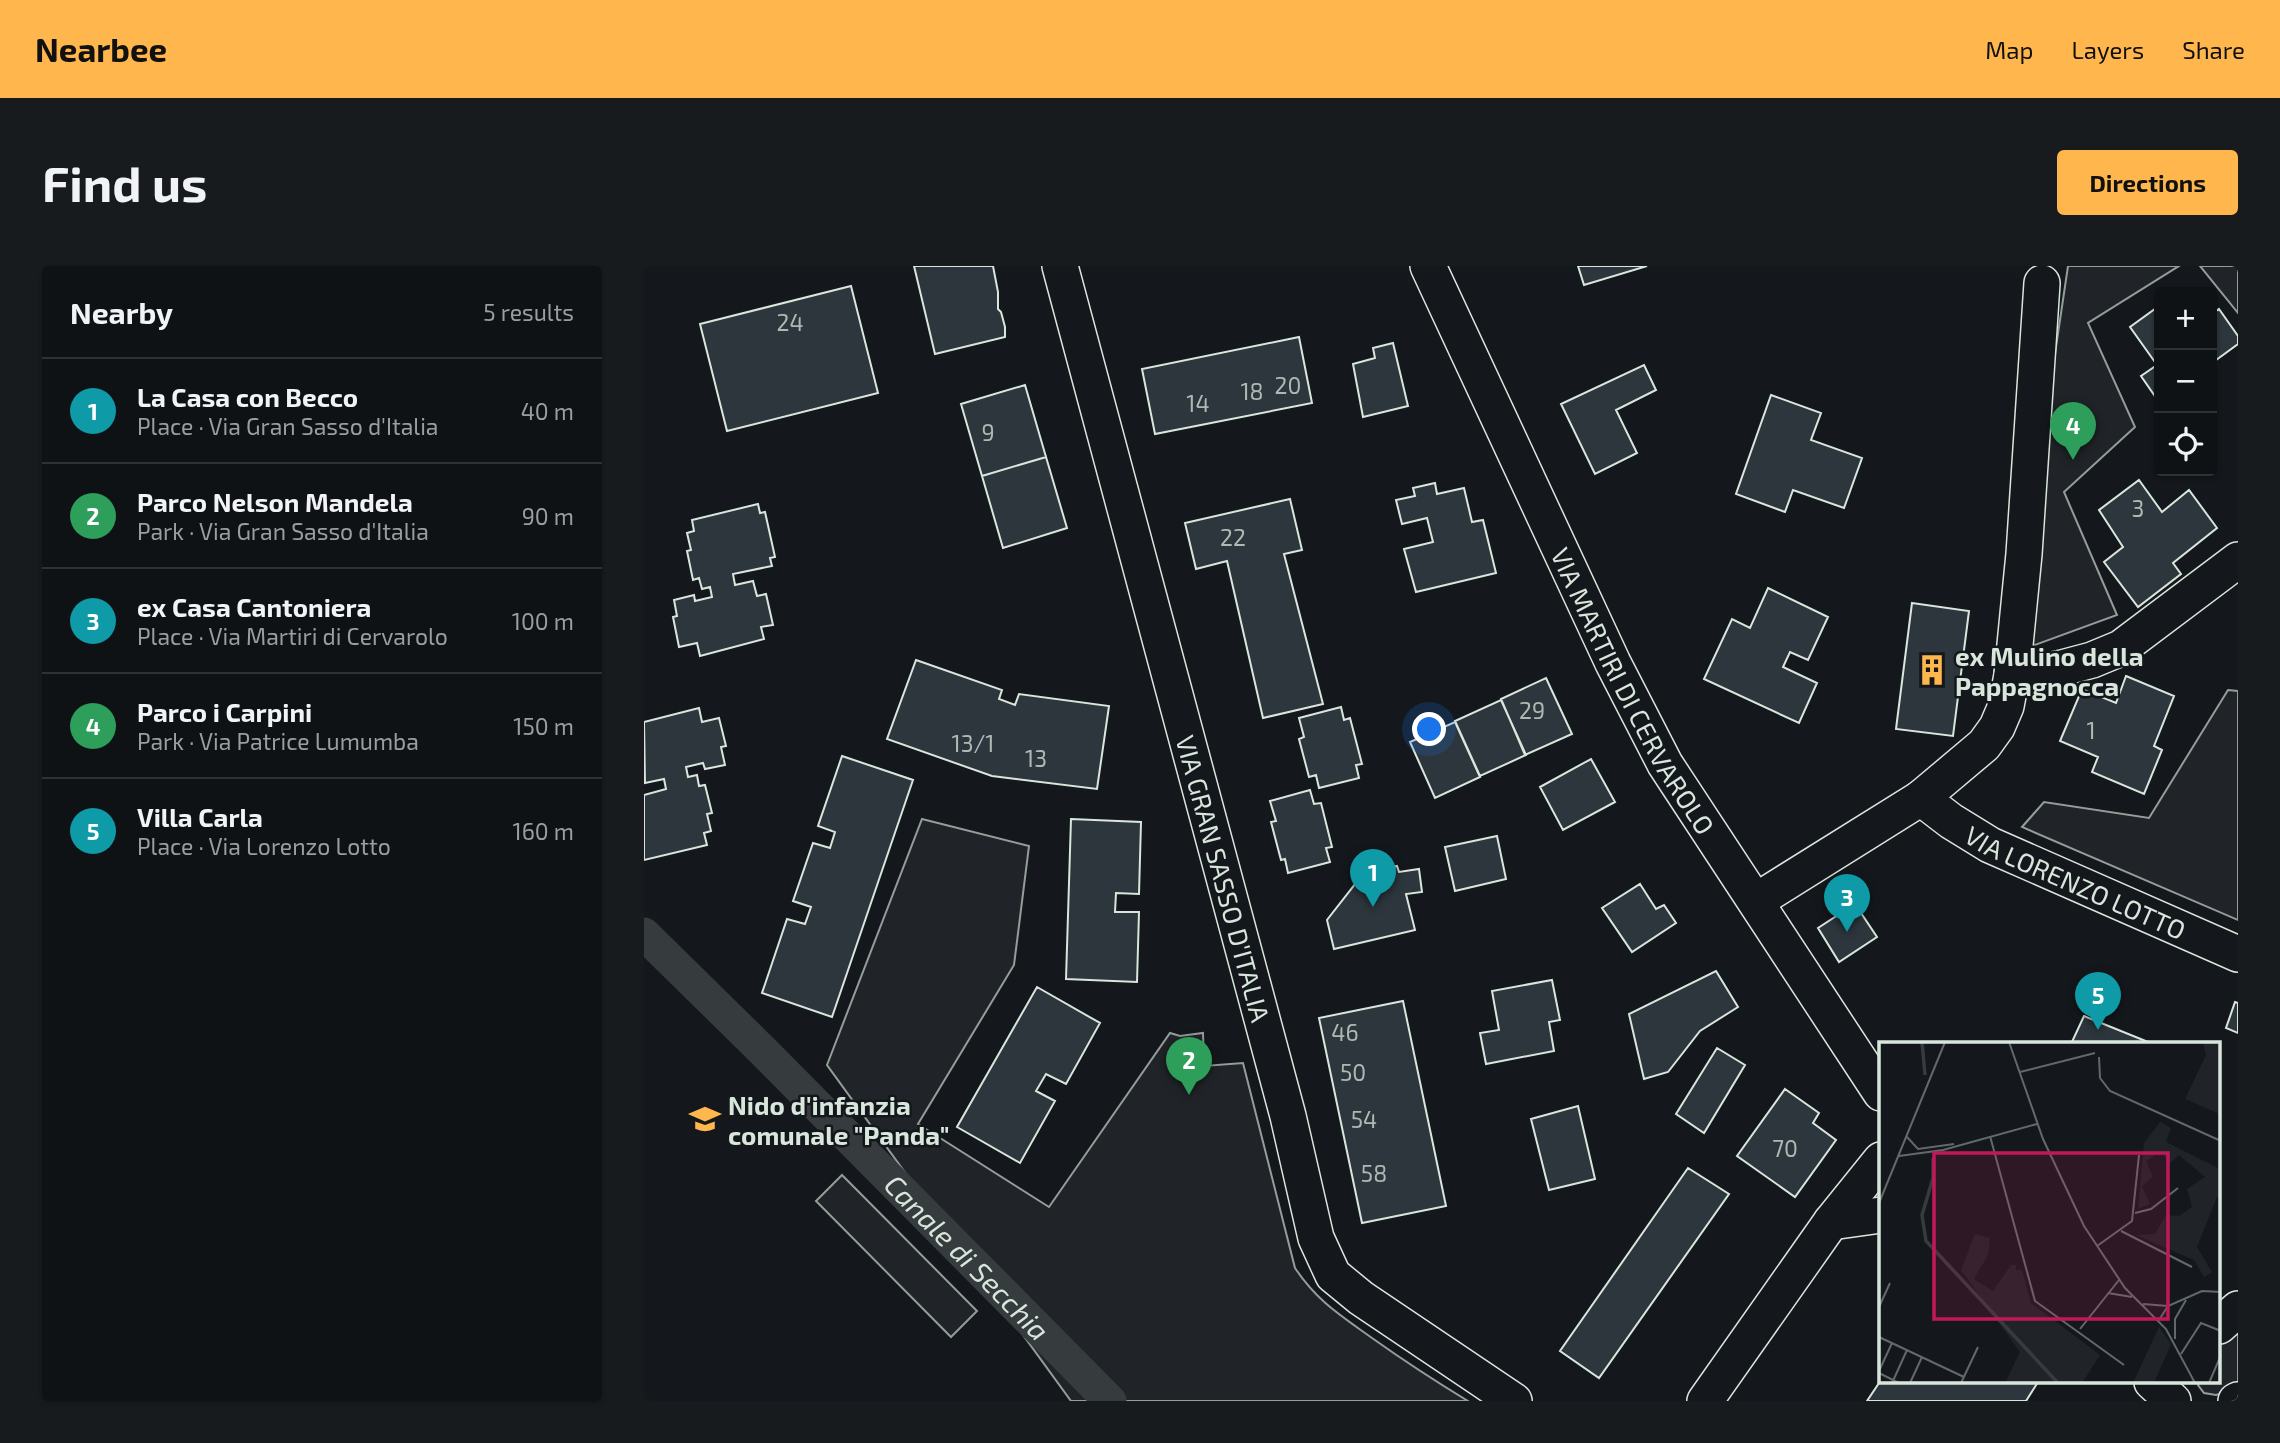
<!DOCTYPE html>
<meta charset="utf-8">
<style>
:root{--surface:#0f1215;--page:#181b1e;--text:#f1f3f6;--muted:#9b9ea0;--line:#2f3234;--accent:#ffb74d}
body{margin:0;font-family:"Exo 2",sans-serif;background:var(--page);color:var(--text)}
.controls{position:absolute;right:21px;top:21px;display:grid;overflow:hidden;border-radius:7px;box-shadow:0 2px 5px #0004}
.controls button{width:63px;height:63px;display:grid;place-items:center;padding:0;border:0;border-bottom:2px solid var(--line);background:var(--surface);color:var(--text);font:35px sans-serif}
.you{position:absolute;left:786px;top:464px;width:24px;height:24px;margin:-18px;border:5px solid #fff;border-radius:50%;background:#1a73e8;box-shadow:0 0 0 10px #1a73e833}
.badge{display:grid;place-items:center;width:46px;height:46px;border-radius:50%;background:var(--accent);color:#fff;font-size:23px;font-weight:700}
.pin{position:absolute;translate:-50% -58px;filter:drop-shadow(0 2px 4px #0008)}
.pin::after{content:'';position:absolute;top:37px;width:24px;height:21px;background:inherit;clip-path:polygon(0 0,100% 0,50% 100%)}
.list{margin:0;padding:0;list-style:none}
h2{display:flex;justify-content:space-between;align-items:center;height:91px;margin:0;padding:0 28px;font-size:30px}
h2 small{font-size:23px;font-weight:400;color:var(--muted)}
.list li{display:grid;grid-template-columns:46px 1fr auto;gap:21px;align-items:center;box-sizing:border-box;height:105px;padding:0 28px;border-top:2px solid var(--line)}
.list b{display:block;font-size:26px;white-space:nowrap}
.list p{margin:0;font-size:23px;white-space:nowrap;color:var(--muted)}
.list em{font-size:23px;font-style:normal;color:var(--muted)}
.icon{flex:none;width:38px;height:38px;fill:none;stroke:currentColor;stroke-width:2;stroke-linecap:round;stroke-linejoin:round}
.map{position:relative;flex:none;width:1594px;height:1135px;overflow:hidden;border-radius:7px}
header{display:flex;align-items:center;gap:42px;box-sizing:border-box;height:98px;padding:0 35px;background:var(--accent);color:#111}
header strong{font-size:33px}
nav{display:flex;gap:38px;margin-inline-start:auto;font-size:24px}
.intro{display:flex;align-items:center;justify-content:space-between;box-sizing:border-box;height:168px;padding:0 42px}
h1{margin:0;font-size:49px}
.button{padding:18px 32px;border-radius:7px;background:var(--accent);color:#111;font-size:24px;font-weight:700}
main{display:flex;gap:42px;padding:0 42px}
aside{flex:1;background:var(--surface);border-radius:7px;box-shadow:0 2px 5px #0004}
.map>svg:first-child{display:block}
.green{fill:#202428;stroke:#939e99;stroke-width:2}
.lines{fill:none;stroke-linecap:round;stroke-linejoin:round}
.canal{stroke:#363b3e;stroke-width:33}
.building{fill:#2c363c;stroke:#d8e6dc;stroke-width:2}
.minor-casing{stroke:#d8e6dc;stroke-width:38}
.minor{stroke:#14181c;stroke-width:35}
.labels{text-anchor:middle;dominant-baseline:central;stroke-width:5;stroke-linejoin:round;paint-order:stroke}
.number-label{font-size:23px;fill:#adbab4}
.poi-label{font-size:26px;font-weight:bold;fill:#d8e6dc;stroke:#14181c;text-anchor:start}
.street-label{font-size:26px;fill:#d8e6dc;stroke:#14181c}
.water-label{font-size:28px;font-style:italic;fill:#d8e6dc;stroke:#14181c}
.inset-river{fill:none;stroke:#363b3e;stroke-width:3.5}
.inset-road{fill:none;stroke:#626a69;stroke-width:2}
.view{fill:#c2185b;fill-opacity:0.15;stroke:#c2185b;stroke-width:3.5}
.inset-edge{fill:none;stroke:#d8e6dc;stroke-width:3.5}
</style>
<header>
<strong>Nearbee</strong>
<nav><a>Map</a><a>Layers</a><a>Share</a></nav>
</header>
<div class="intro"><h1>Find us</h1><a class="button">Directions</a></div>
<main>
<aside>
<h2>Nearby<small>5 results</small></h2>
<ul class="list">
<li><span class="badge" style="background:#0f9aa8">1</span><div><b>La Casa con Becco</b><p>Place · Via Gran Sasso d'Italia</p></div><em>40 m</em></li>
<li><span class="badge" style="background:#2e9e5b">2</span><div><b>Parco Nelson Mandela</b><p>Park · Via Gran Sasso d'Italia</p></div><em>90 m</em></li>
<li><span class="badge" style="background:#0f9aa8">3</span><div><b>ex Casa Cantoniera</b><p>Place · Via Martiri di Cervarolo</p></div><em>100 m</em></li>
<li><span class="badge" style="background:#2e9e5b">4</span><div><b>Parco i Carpini</b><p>Park · Via Patrice Lumumba</p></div><em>150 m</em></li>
<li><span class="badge" style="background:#0f9aa8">5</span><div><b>Villa Carla</b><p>Place · Via Lorenzo Lotto</p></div><em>160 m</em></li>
</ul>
</aside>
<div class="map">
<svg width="1594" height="1135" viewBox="0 0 1594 1135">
<rect width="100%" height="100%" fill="#14181c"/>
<path class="green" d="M1424 0H1535L1444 57 1491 161 1420 226 1473 349 1388 380 1408 108Z
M1556 0H1594V47Z
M1584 424 1594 425V654L1378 561 1400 536 1505 552Z
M278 553 385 580 370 699 274 858 405 941 526 767 536 770 559 767 560 800 599 797 651 1002C673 1035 696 1049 728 1072 759 1094 791 1115 824 1135H427L183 799Z
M198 909 333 1045 307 1071 172 935Z
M1594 1059V1123L1572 1129 1560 1127 1554 1119 1555 1116H1575V1075Z"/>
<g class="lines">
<path class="canal" id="s1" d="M0 668 120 786 466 1135"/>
</g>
<path class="building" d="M270 0H349L354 26V43L357 46 361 61V71L291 88Z
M934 0H1003L940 19Z
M207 20 234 127 83 165 56 58Z
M1515 40V136L1497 110 1513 99 1486 61Z
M1575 43 1594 70V78L1568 97V48Z
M655 71 668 137 511 168 498 103Z
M749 77 764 140 719 151 709 98 731 92 729 82Z
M1000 99 1012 124 972 144 993 187 951 208 917 138Z
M381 119 402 191 338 210 317 138Z
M1127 129 1177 147 1167 174 1218 192 1200 242 1149 224 1141 246 1092 228Z
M402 191 423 262 359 282 338 210Z
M1495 214 1518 246 1545 224 1573 262 1529 297 1537 308 1494 341 1460 296 1479 281 1455 244Z
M791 217 793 228 820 222 828 256 839 254 852 307 772 326 760 283 789 276 783 252 758 258 752 234 771 230 769 222Z
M646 233 658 284 640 288 679 438 619 452 583 295 552 303 541 257Z
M114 238 116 247 121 246 131 291 126 292 128 300 89 308 91 319 109 315 113 330 122 328 129 359 117 361 120 373 56 390 53 377 35 381 29 351 33 350 30 334 50 329 51 335 68 331 66 321 58 323 55 312 49 314 43 285 47 284 43 267 50 265 48 254Z
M1124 322 1184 351 1164 394 1146 386 1139 401 1173 417 1155 457 1060 413 1088 353 1106 362Z
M1268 337 1325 345 1309 470 1252 463Z
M272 394 358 424 355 433 371 439 375 428 465 440 453 523 348 510 243 473Z
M1482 410 1530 430 1510 480 1518 484 1500 528 1448 506 1454 491 1416 475 1438 423 1472 437Z
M902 412 928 468 881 489 857 433Z
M857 434 882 489 836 510 811 455Z
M697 441 700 454 706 452 718 498 712 499 715 512 675 522 672 509 665 511 655 473 660 471 655 452Z
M55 442 58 456 75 452 82 480 77 481 81 499 61 503 59 497 42 501 44 511 53 509 55 520 61 519 68 547 63 548 67 565 60 567 63 579 0 594V529L22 523 20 513 1 517 0 456Z
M811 456 836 511 791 532 766 476Z
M198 490 269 514 188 751 118 727 143 653 161 658 167 641 149 635 169 577 186 582 191 566 174 560Z
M947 493 971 536 919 564 896 521Z
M666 524 670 538 677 537 688 581 682 582 686 596 644 607 641 593 637 594 627 556 632 555 626 535Z
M427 553 497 556 495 628 472 627 471 646H495L493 716 422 713Z
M853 570 862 613 811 625 801 581Z
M753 600 755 606 775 603 778 626 762 628 771 664 690 683 683 654 719 608Z
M996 618 1012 643 1020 639 1032 657 988 686 958 642Z
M1211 638 1233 671 1195 696 1174 662Z
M1072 705 1094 741 1056 765 1024 806 1000 813 985 748Z
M908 714 916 754 905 756 910 785 842 798 836 767 855 764 848 725Z
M393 721 456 757 422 818 402 808 392 825 411 835 376 897 313 861Z
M759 735 802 940 718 957 675 752Z
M1591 736 1594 737V767L1582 762Z
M1440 750 1509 778H1427Z
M1073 782 1101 799 1060 867 1032 848Z
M1141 823 1175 847 1169 857 1192 874 1151 931 1093 890Z
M934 840 951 913 905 924 887 853Z
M1044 902 1085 928 955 1112 916 1085Z
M1237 1114V1116H1394L1382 1135H1223Z"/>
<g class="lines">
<defs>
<g id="minor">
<path id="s2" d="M416 0 644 850 672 972 689 1009 717 1032 870 1135"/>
<path id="s3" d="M784 0 969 397 1021 498 1237 827"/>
<path d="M1368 409 1392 408 1418 402 1448 394 1477 382 1594 294"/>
<path id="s4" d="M1277 532 1307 555 1346 579 1594 688"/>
<path d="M1112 635 1277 532 1340 479 1353 461 1362 440 1368 409 1380 288 1398 17"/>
<path d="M1187 956 1237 949"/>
<path d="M1575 1060 1594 1043"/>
<path d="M1508 1116 1529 1135"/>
<path d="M1061 1135 1187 956 1237 894"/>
<path d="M1592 1135 1594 1134"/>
</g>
</defs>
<use href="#minor" class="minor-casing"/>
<use href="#minor" class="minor"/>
</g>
<defs>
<symbol id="building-bare" viewBox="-9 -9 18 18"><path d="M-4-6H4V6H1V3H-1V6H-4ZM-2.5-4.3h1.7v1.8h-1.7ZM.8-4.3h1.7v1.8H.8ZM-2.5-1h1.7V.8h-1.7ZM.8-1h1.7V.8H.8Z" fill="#ffb74d" stroke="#14181c" stroke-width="2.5" paint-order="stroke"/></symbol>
<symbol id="school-bare" viewBox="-9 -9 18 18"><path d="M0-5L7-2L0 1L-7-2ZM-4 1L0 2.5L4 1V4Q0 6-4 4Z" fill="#ffb74d" stroke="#14181c" stroke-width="2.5" paint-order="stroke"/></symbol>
</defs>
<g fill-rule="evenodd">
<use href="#building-bare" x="1266" y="382" width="44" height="44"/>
<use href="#school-bare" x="39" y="831" width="44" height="44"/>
</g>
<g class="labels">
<g class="number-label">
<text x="146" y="56">24</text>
<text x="644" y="119">20</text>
<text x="608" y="125">18</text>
<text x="554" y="137">14</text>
<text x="344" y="166">9</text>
<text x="1494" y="242">3</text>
<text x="589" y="271">22</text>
<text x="888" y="444">29</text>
<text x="1447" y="464">1</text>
<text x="329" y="477">13/1</text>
<text x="392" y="492">13</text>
<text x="701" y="766">46</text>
<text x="709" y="806">50</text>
<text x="720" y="853">54</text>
<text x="1141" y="882">70</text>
<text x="730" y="907">58</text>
</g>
<g class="poi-label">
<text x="1311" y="389">ex Mulino della<tspan x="1311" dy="30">Pappagnocca</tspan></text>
<text x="84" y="838">Nido d'infanzia<tspan x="84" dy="30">comunale "Panda"</tspan></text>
</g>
<g class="street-label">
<text stroke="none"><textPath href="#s3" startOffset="472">VIA MARTIRI DI CERVAROLO</textPath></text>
<text stroke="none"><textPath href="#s2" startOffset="634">VIA GRAN SASSO D'ITALIA</textPath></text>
<text stroke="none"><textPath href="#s4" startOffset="177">VIA LORENZO LOTTO</textPath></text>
</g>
<g class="water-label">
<text stroke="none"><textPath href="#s1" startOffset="457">Canale di Secchia</textPath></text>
</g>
</g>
<g transform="translate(1235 776)">
<rect width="341" height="341" fill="#14181c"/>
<path d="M324 0H341V72L306 57 327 13ZM281 80 292 86 287 100 341 127V156L338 155 318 205 333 230 325 235 315 218 257 193 276 192 287 173 300 174 313 165 308 147 326 135 300 113 291 121 282 110 267 119 274 135 263 144 271 162 259 167 265 101ZM96 192 111 196 109 213 95 237 114 249 132 223H137V228H143L152 261 221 313 203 341H126L141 310 82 228ZM280 285 292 302 275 341H254Z" fill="#202428"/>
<path class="inset-river" d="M43 0 46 33M54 116V136L43 173 47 199 179 341"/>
<path class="inset-road" d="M130 0 164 97 205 184 246 246 287 287 316 341M220 15 221 36 231 49 342 99M141 30 216 11M111 94 156 259 245 323M28 95 39 107 75 102M20 114 64 108 158 82M0 161 66 0M256 171 272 167 299 146M242 189 313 225M218 204 253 179 260 113M229 251 253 255M264 262 289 264M0 265 11 241M280 278 289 264 323 249 342 250M201 287 240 238M0 295 85 335M296 297V277L307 258M302 312 322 281 342 289M0 329 13 301M0 331 20 341M13 341 28 308M31 341 43 315M82 341 99 305M330 341 342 313"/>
<path class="view" d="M55 111H289V277H55Z"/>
<rect width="341" height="341" class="inset-edge"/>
</g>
</svg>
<div class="controls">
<button>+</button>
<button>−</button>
<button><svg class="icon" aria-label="locate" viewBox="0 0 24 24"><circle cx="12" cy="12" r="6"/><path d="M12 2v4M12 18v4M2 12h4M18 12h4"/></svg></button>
</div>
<div class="you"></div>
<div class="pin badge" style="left:729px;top:641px;background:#0f9aa8">1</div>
<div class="pin badge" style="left:545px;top:829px;background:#2e9e5b">2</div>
<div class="pin badge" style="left:1203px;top:666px;background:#0f9aa8">3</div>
<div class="pin badge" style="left:1429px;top:194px;background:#2e9e5b">4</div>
<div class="pin badge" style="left:1454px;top:764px;background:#0f9aa8">5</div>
</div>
</main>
